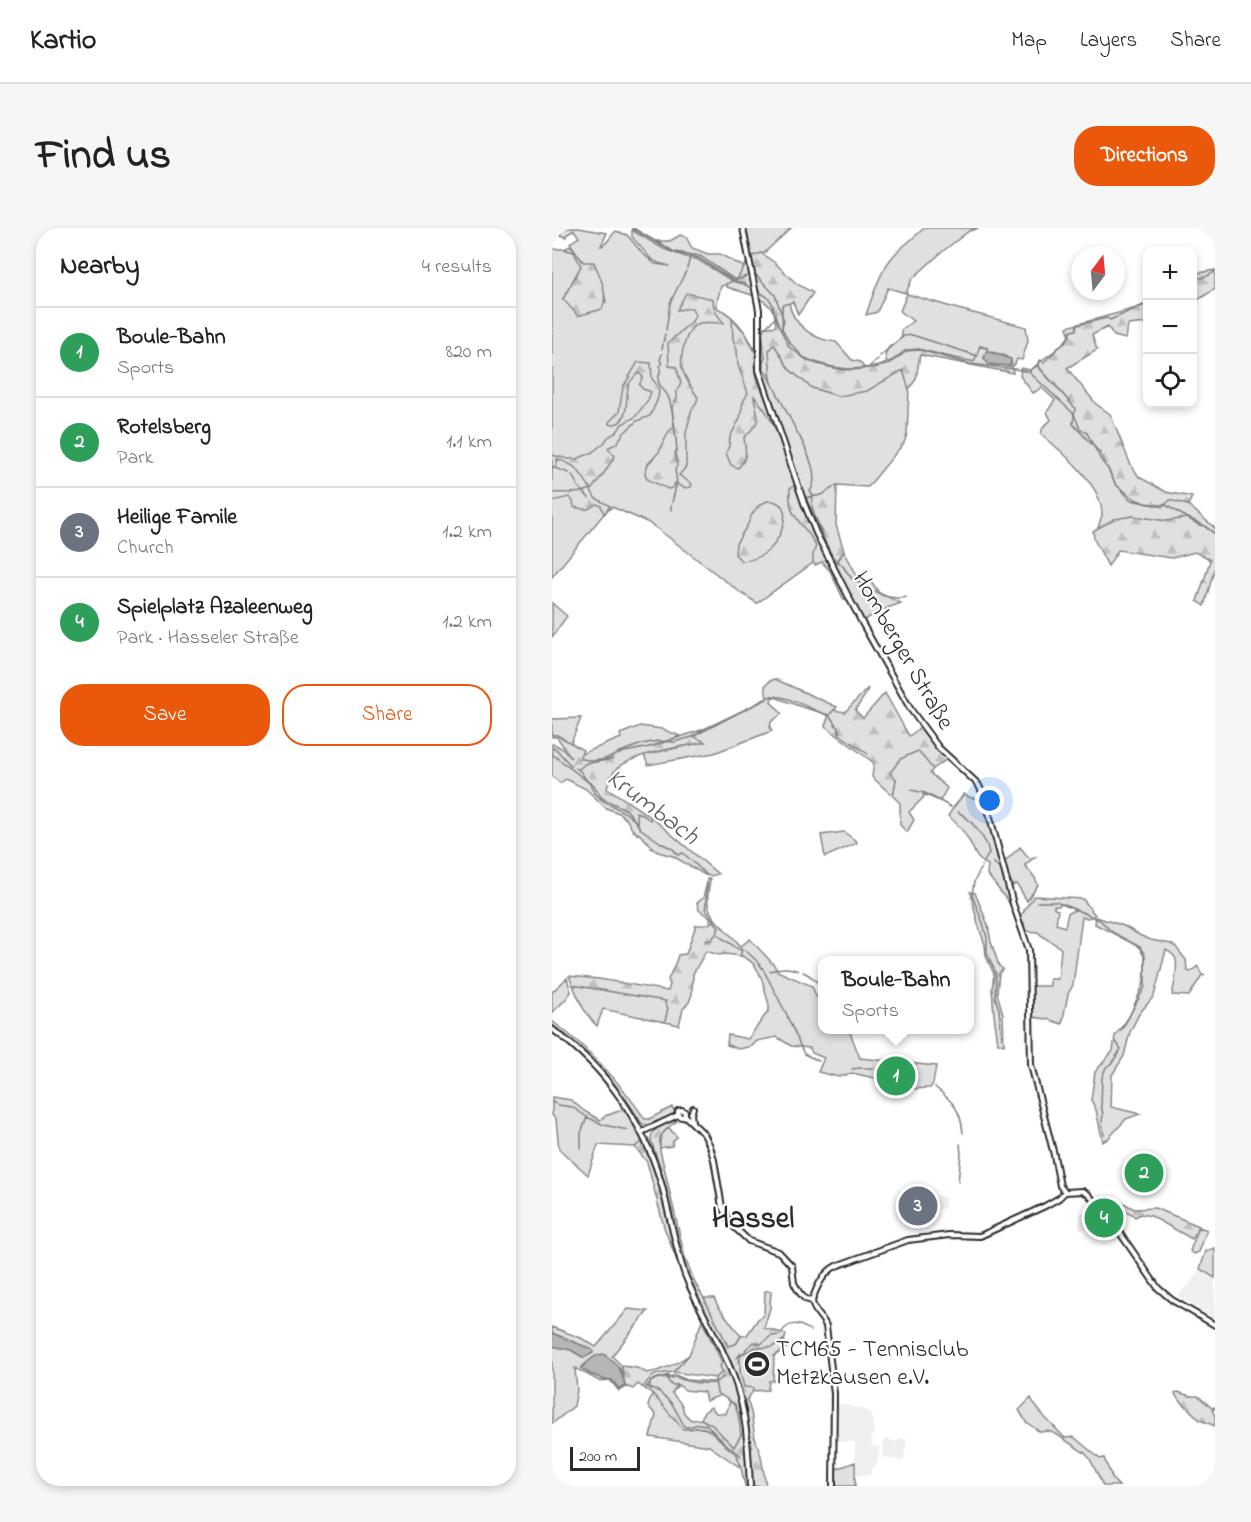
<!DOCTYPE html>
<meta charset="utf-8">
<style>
:root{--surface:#fff;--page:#f6f6f6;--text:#222;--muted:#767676;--line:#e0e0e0;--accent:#ea580c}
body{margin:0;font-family:"Indie Flower",sans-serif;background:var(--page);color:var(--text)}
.controls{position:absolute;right:18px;top:18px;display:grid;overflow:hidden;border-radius:12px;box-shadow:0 3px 9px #0003}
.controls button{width:54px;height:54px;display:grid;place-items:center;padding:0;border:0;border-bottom:2px solid var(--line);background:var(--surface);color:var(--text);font:30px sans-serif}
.compass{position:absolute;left:519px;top:18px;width:54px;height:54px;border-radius:50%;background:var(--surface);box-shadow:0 3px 9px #0003;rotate:16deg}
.scale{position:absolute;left:18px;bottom:15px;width:70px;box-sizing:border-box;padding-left:6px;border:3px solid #2b2b2b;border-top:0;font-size:16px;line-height:21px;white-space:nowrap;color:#2b2b2b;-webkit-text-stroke:4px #fff;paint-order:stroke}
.you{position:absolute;left:438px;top:573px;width:21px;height:21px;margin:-15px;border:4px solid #fff;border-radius:50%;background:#1a73e8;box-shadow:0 0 0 9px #1a73e833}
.badge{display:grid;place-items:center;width:39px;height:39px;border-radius:50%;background:var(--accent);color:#fff;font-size:20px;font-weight:700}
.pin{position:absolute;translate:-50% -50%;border:3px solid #fff;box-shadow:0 2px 6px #0006}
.popup{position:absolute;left:266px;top:728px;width:156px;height:78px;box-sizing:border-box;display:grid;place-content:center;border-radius:12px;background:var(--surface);filter:drop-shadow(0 2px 4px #0005);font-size:20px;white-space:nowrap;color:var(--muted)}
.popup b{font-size:22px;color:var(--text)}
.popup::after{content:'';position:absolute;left:50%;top:100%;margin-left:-12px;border:12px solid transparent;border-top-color:var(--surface)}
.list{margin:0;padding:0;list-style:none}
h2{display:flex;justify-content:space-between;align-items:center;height:78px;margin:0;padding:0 24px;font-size:26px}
h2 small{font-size:20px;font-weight:400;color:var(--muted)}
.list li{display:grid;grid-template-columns:39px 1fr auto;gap:18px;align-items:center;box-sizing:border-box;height:90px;padding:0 24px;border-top:2px solid var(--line)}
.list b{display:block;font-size:22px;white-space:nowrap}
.list p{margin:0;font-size:20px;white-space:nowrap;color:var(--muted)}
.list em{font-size:20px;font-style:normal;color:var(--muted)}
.actions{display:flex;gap:12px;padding:18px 24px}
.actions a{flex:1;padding:14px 0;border:2px solid var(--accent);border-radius:24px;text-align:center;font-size:21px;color:var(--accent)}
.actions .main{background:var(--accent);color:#fff}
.icon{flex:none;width:33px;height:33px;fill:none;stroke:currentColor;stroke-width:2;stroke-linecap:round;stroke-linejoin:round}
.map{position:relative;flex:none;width:663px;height:1258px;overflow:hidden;border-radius:24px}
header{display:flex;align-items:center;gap:36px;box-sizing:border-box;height:84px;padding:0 30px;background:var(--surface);border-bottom:2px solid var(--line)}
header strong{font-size:28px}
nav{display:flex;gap:33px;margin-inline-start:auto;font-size:21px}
.intro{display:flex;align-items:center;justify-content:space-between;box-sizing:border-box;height:144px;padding:0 36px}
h1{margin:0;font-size:42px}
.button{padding:15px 27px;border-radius:24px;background:var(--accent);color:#fff;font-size:21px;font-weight:700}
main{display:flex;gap:36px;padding:0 36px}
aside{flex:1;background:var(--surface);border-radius:24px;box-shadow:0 3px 9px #0003}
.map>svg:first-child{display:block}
.built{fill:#efefef}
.green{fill:#e0e0e0;stroke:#868686;stroke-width:1.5;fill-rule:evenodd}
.forest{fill:url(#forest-firs);stroke:#868686;stroke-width:1.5}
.water{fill:#b6b6b6;stroke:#7e7e7e;stroke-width:1.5}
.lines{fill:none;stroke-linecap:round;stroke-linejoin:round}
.stream{stroke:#7e7e7e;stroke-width:1.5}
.secondary-casing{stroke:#2b2b2b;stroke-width:8}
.secondary{stroke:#fff;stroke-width:4}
.labels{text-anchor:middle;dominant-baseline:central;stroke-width:4.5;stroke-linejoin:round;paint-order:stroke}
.street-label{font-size:24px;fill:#2b2b2b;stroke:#fff}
.poi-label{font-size:24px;fill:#2b2b2b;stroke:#fff;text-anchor:start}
.water-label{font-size:26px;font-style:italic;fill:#5c5c5c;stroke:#fff}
.district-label{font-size:30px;font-weight:bold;fill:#2b2b2b;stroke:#fff}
</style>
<header>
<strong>Kartio</strong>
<nav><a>Map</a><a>Layers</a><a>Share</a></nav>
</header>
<div class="intro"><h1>Find us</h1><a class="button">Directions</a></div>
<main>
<aside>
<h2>Nearby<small>4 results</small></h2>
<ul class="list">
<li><span class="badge" style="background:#2e9e5b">1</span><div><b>Boule-Bahn</b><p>Sports</p></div><em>820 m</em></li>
<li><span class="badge" style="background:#2e9e5b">2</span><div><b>Rotelsberg</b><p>Park</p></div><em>1.1 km</em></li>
<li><span class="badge" style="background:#6b7280">3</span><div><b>Heilige Famile</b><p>Church</p></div><em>1.2 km</em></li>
<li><span class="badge" style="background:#2e9e5b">4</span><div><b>Spielplatz Azaleenweg</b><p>Park · Hasseler Straße</p></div><em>1.2 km</em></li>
</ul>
<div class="actions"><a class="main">Save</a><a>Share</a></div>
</aside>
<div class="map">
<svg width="663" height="1258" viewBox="0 0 663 1258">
<defs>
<pattern id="forest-firs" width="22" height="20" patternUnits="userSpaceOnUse" patternTransform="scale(1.5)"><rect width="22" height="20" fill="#e0e0e0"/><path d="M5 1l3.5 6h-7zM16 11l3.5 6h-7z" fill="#c0c0c0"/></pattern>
</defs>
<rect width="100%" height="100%" fill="#fff"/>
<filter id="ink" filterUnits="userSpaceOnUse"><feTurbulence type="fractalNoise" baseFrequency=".0167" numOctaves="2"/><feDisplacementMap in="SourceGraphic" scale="12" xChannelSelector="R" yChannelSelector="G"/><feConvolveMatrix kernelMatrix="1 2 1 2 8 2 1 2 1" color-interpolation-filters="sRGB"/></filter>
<g filter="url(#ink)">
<path class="built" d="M368 966 393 969V980L381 982 377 978H375L367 973Z
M544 983 546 998 527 1003 528 986Z
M648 1041 663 1050V1091L625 1068 638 1055Z
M286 1175 319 1184 322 1205 318 1210 320 1213V1218L328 1220 325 1235 319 1242 318 1247H303V1214L285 1213Z
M347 1210 355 1211 351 1233 330 1229 333 1211 346 1214Z"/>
<path class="green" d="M10 0H27L55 5 49 18C57 15 58 8 64 3L75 7 91 26 103 36 118 38 106 35 99 31 80 9V2L112 21 137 30 145 31 182 54 169 58 165 74V80C192 90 206 129 219 153L216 122 222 116 237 141 260 160 286 168 340 148 351 142 357 161 355 206 352 215 316 259 285 257 270 267 249 270 262 307 273 329 261 335 205 375 189 365 107 302 95 294 60 279 51 287 0 349V19L2 21H12L22 24 29 38 11 71 54 74 51 59 45 43 31 34 18 15 27 9 22 2 14 7V9L8 7Z
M194 0H239L211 26 209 25 198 29Z
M372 0H427L417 3 391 23 360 51 354 65 336 60 325 84 314 87C321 67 328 42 343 26 352 17 363 9 372 0Z
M128 7 134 9 140 20 156 26H168L192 39 185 53 148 28 122 24 105 13H118Z
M355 66 406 81 474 99 476 113 470 132 465 131 463 136 461 138 459 134V133L452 127 436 123V120L428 118 423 134 402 130 366 121 335 135 333 127 337 119 350 110 349 102 361 93 348 83Z
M237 75C241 98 263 112 284 114L300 132 308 134 313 141C295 142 269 139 253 130 245 126 232 109 230 100 229 93 230 84 230 77Z
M487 137 488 141 523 180 521 196 548 225 563 255 636 277 663 300V306L651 297 636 290 615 293 581 288 551 297 546 300C547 296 549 291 550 287 551 257 510 224 489 206L491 199 499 192 495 184 503 172 490 160 481 165 468 148 469 140 478 142Z
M292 323 306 349 319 353 327 365 349 375C335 379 324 386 312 392H310L283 338Z
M0 375 15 388 0 409Z
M223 451 285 479 277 487 250 479 220 468 219 474 230 486 219 494 218 500 220 503 162 525 96 537 92 527 152 514 143 510 144 507 152 501 215 471 213 458 218 453Z
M29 490 19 515 5 507H0V491Z
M88 498 110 501 128 508 98 519 73 524 50 532 39 533 26 530 29 526 69 510 68 506Z
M366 522 381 541 378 545 395 560 388 573 371 566 372 569 357 584 362 592 355 604 348 597V575L341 568 344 551 337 545 348 531Z
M0 526 39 556 43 565 50 572 74 585 85 594 84 584 89 586 98 591 99 589 166 646 158 648 153 647 121 628 106 624 99 620 101 619 86 605 85 606 82 602 81 603 75 592 67 585 54 580 34 561 14 551 8 555 0 548Z
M412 566 417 569 431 572 461 680 435 646 436 637C419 628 425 624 416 611 411 602 404 594 396 588L401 580Z
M292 604 304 613 305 615 273 629 269 607Z
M468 619 477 630 483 629 473 637 483 650 486 657 475 673 465 656 457 659 452 634Z
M156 651H158C156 669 152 676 163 691L159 696 158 690 147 682 145 675 151 670Z
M418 664 423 665 436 697 439 714 447 738 451 741 447 745 445 765 451 786 452 817 446 815 442 787 440 761 442 746 434 728 433 717 426 696Z
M482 668 531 671 543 687 536 690 530 689 521 757 516 766 510 796 495 791 480 789V758H498V751H506L509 721C503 714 494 713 486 704L473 703 472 695 466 688 472 684V682ZM511 676 523 682 516 685 513 699 504 696 506 682 502 681V678H507V677Z
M544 689 572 698 587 707 599 712 619 716 624 719 634 732 635 742 638 744 646 738 649 745 653 747H650L637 768 620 767C622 758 628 735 622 728 621 726 615 723 614 722L602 768 587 786 578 804 572 828 560 847 559 879 588 886 574 891 555 912 554 911 551 914 544 882 539 872 543 844 561 823 563 808 577 789 591 757 593 745V727L588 719 543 696Z
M198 711 222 737 225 743 260 758 264 768 270 775V802H297L308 830 384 838 381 856 378 860 358 861 342 854 323 850 300 845 287 849 266 844 272 830 260 825 258 820 239 818 225 809 205 813 200 818 187 821 175 817 176 807 196 811 217 782V777C211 758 210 735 189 728V718Z
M15 750 19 764 14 771 0 785V764Z
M21 757 114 773 116 780 113 794 51 781 45 798C32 786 27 772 21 757Z
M0 793C37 820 67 853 93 891H97L120 879 123 884 121 887 95 897 90 896C67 857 37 823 0 797Z
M0 869 19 872 32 883 48 892 53 888 70 882 66 870 92 913 83 919 46 917 36 947 7 921 4 892 0 887Z
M117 900 125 909 121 913 120 918 108 920C107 910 109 905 117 900Z
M647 999 655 1002 647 1024 642 1026 638 1023Z
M663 1020V1050L648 1041 654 1023Z
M152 1070H162L166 1078 189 1108 184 1116 176 1118Z
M76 1081 96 1083 60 1128 70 1138 71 1147 67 1139 51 1127H48L29 1140 38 1146 51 1151 60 1152 67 1161 73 1158 75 1159 67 1163 58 1152 47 1153 23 1140 25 1162 22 1178 1 1195 0 1194V1118L19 1122 32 1130 39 1121 0 1105V1099L29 1110 44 1119Z
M150 1093 170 1134 171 1144 163 1150 121 1144 137 1127Z
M232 1112 236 1119 222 1128 221 1153H217L216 1162 201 1163V1160H192L188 1144V1126L202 1120 220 1119Z
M124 1149C137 1155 150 1156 164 1155L165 1164 169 1167 154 1173 152 1164 133 1162 126 1157H119L115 1151Z
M100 1166 138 1201C162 1194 166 1216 185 1226L189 1240 157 1218 98 1209 104 1187 96 1178Z
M479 1170C486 1185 502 1198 513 1210L522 1209 548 1231 552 1230 561 1252 567 1258H551L538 1231 533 1225 504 1206 496 1203 488 1204 474 1194 467 1182Z
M178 1173C186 1178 190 1197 189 1206 189 1210 184 1215 182 1219L160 1197 149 1191 152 1184 159 1179 164 1185 174 1186Z
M303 1234V1258H284V1241Z"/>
<path class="forest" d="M80 0 122 24 148 28 184 53 198 29 209 25 223 35 245 56 261 65 246 87 241 74 230 77V101L237 114 252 130 278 139 301 142 326 139 341 132 354 122 366 121 402 130 422 134 428 118 436 121 432 130 439 137H456L460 139 461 145 368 127 364 151 357 161 351 142 315 163 287 168 260 160 237 141 222 116 217 122 219 155 208 133 209 100 224 98C223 94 223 87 222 84 212 67 191 65 175 59L174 56 181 53 145 31 137 30 112 21 80 2Z
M19 18 31 34H42C48 48 57 67 50 81L26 88 11 71 29 38 22 24 12 21Z
M663 42V61L641 75V46Z
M134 65 161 71C161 82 165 87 172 95 164 95 155 94 148 95 134 98 128 128 130 140 132 150 141 161 146 170L144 175 140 181 134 205V239L127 247 140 256 139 259 132 260 123 255 121 260 116 261 95 251 93 245 96 236 107 224 117 203 122 199 120 179 125 170V164L129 155 124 139 117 138 116 115 140 93 143 87 140 80 125 82Z
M595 76V95L576 97 574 111 562 108 556 99 540 107 545 122 515 140 544 176 558 186 578 235 587 249 614 264 640 269 636 277 618 272 611 279 579 272 563 255 548 225 521 196 523 180 488 140 487 137 488 132 492 134 518 108 515 99 588 79Z
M180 90 194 106 205 128 202 137 205 150 225 199 226 205 213 182 202 168C202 176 208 188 205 194 203 199 196 205 192 210 194 224 196 230 186 240L179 237 174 225 177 218 178 209 188 190 191 174 196 165 186 137 185 122 181 111Z
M86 134 99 135 100 151C114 164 103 175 98 188L85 193 71 206 65 215 56 220 63 228 52 245 39 262 43 270 58 278 52 286 49 278 45 276C41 277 40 280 36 281 32 282 26 280 22 279L21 273 17 269 1 273 0 272V265C13 264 27 267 39 261 27 243 26 238 5 231V236L0 241V227L16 231H25L39 225 52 215 56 209 65 204 70 196 83 189 96 172 99 164 91 161 87 157 91 149 87 145C83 148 79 152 77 156 72 168 80 199 57 196V194L67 184 71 159Z
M244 257 262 307 281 340 299 377 291 370 278 343 270 334 263 337 261 335V326L264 318C261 314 259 308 256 305 243 289 236 283 238 260Z
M285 257 284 297 292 323 284 335 281 332 254 270 270 267Z
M215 273C218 273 222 273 224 274 243 282 226 315 216 323 208 329 199 333 189 333L183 326 184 316 196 296 200 286 206 278Z
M581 288 615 293 636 290 651 297 663 306V339L652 378 645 373 654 346 658 332 643 324 620 330 566 322 556 338 542 311 541 303 562 291Z
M316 460 314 466 303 482 311 490 333 465 357 508 368 500 395 531 381 541 366 523 348 531 338 545 344 551 341 568 320 549 322 535 273 498 277 487 282 482 293 484Z
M152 501 144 507 143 509 153 514C129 519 85 524 66 540 59 545 57 552 55 560L99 589 98 592 90 586 84 584 86 595 74 585 50 572 43 565 39 556 0 526V516C9 517 13 524 19 530L5 509H0V507H5L31 522 27 530 39 533 50 532 73 524 98 519Z
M163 691 189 718V728L173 726 167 727 154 723 141 746 140 766 137 774 131 781 127 797 113 794 116 780 113 776 114 773 21 757 17 748 47 751 116 763 118 757 116 752C119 743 124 736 126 727L134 726 144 697C153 697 157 698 163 691Z
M123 892 125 893C112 903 106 905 108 922L133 1030 144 1057 152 1070 176 1118 184 1116 189 1108 195 1107 206 1091 212 1086 213 1063H219L218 1080 212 1100 234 1106 233 1111 220 1119 202 1120 188 1127V1144L192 1159 201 1160V1163L195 1172 199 1184 203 1210 209 1228 214 1258H201C199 1216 197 1175 180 1136 167 1107 148 1080 137 1049 126 1019 121 987 113 956 109 941 103 926 99 912 98 900 114 896 123 892Z
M92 913C112 960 119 1011 136 1058 146 1085 163 1110 174 1137 192 1177 193 1215 196 1258H193L189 1240 185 1226C173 1220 165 1205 155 1201 147 1197 139 1202 131 1201L100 1165 93 1161C99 1151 106 1149 117 1147L115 1151 119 1157H126L120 1165 130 1177 132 1185 139 1192 149 1191 160 1197 182 1219 189 1207 186 1186 183 1176 165 1165 163 1150 171 1144 168 1139 170 1134 136 1062 112 999 95 934 83 919Z
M570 974 582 981 603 980 647 998 640 1011 599 988 588 986 583 989C576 981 566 982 555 983L552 978Z
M137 1127 121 1144C105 1146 100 1145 91 1160L86 1156 81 1161 73 1158 70 1138 85 1140 95 1145C112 1142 122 1137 137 1127Z
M626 1164 638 1168H646L660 1180 663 1179V1181L660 1182 663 1188V1198L648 1192 624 1168 623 1165Z"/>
<path class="water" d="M435 123 459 131 458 138 436 136 432 130Z
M0 1105 39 1121 41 1123V1125L32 1130 19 1122 0 1118Z
M51 1126C64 1133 70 1143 73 1158L67 1161 60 1152 51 1151 38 1146 30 1141 29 1140C36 1134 41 1127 51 1126Z"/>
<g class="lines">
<path class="stream" d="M81 0 121 24 147 30 183 54 192 56 199 60
M135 40 139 27
M203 46 223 67 232 93 229 103
M640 50C650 50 655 50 663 43
M183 54 184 51H188L194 48
M207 64 214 68 219 73 226 96 237 119 256 133 269 137 292 142 330 138 337 136 355 123 368 122 418 136 463 141 477 144 522 186 528 201 535 205 549 232 556 241 564 257 583 271 593 275 608 277 612 276 647 297 652 298 663 306
M114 102 118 75 134 43
M211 103 212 99H214L223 90
M210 105C212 113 211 121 213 130 210 135 210 138 213 144L217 145 221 157 246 206 247 207C254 222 269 249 258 263L261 268 260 278 262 286 270 304 272 312 281 329 290 337 300 351 332 368 344 370H351L354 369
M110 121 113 106
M110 126 108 132 110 136 108 138C110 145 104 150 107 155 108 158 113 164 115 166 122 180 123 206 125 221L123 225 125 238 123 242 125 254 120 275
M328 128 349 110 352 108 360 107 426 128
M318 138 326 131
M477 144 489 133 513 115 519 103 524 102 525 97 555 90 558 92 596 75
M0 239 17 245
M20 247 26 258 37 270
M119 282V277
M216 469C231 464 263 484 278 488L287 502V506L316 526
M0 520 5 522 19 538
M65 525 90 516 106 513 122 514 140 509 213 471
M24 540 29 544 35 553 41 556 50 570 75 582 89 601 109 615 121 621 126 627 131 625 155 647
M27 541 34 535H38L61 531
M359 562 373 565 399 579
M406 584C419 591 435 611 437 625L432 634
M441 634 450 642 451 650
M431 636 422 654 420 667 431 695 435 710V725L444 746 443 769 447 781 450 811
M457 650 461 657
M155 651C156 658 154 662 154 668 153 673 155 676 153 681L167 699 165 705C169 711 171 710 176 714 183 718 184 722 193 722L206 734 211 741
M485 674H505
M507 675 537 687
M538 688 548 692 560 704 587 719 593 730V759L574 794 569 802
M153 713 159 712 164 706
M212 743 235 787C236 793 239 796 241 801 245 810 248 818 252 826L267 833
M218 743C228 740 237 738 246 743
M251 744C259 747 264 753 270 760
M300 841 308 840H322
M331 842 348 844
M383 859C400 873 409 881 411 905
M0 874 6 877 20 879 35 889 52 897 76 902
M552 907 550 894 551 886 549 878 550 850 554 839 560 835 569 821 564 814
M29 922V905L35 889
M406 954 409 926 408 916
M185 1130 189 1125H192L194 1121 202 1114 209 1116 219 1108 228 1107C236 1093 246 1094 259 1103
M95 1159H98V1154C102 1151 108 1150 112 1150L114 1148 115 1150 123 1147 135 1152 160 1154 168 1152 171 1149
M97 1160 108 1164C111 1170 115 1170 119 1175 123 1179 129 1193 133 1199H136L147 1196 155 1197 168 1211 189 1228"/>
<defs>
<path id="secondary" d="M191 0 207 82V142L252 275 264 305 310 395 359 482 387 520 426 556 433 570 461 676 477 722 479 837 502 927 508 958 513 964
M0 801C54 840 92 894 110 958 118 988 123 1018 133 1047 147 1082 169 1114 182 1150 195 1185 196 1221 198 1258
M126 887V883L130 882 133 884V888
M133 888 152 906 158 918 162 932 170 979 178 995 197 1013 227 1024 240 1038 242 1055 247 1064 253 1071 260 1073
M140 893 139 886 141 880
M90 904 126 887 129 889 133 888
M513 964 531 963 537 967 566 1002 606 1060 620 1072 663 1097
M260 1073C264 1060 271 1045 284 1038L356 1012 397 1007 428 1008 493 978 507 970 513 964
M260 1073C261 1084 270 1088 274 1098L282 1166 281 1258"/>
</defs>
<use href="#secondary" class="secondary-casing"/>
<use href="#secondary" class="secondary"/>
</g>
</g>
<defs>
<symbol id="stadium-disc" viewBox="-11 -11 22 22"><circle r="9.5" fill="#2b2b2b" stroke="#fff"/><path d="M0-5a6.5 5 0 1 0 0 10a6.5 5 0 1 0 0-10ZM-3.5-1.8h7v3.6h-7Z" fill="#fff"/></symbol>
</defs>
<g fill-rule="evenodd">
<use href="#stadium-disc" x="190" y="1121" width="30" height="30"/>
</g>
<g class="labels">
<g class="street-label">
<text transform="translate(350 423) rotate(60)">Homberger Straße</text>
</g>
<g class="poi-label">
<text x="224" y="1122">TCM65 - Tennisclub<tspan x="224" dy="28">Metzkausen e.V.</tspan></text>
</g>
<g class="water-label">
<text transform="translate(100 580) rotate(37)">Krumbach</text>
</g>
<g class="district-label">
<text x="201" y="992">Hassel</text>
</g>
</g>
</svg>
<div class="controls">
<button>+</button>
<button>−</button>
<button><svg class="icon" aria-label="locate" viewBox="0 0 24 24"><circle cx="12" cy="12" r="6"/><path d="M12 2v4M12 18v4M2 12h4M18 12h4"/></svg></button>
</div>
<svg class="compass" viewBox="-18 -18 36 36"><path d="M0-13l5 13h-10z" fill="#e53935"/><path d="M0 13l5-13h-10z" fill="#767676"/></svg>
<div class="scale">200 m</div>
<div class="you"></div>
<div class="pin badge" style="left:344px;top:848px;background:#2e9e5b">1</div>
<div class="popup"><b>Boule-Bahn</b>Sports</div>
<div class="pin badge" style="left:592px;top:945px;background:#2e9e5b">2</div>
<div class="pin badge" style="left:366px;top:978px;background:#6b7280">3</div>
<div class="pin badge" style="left:552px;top:990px;background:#2e9e5b">4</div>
</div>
</main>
